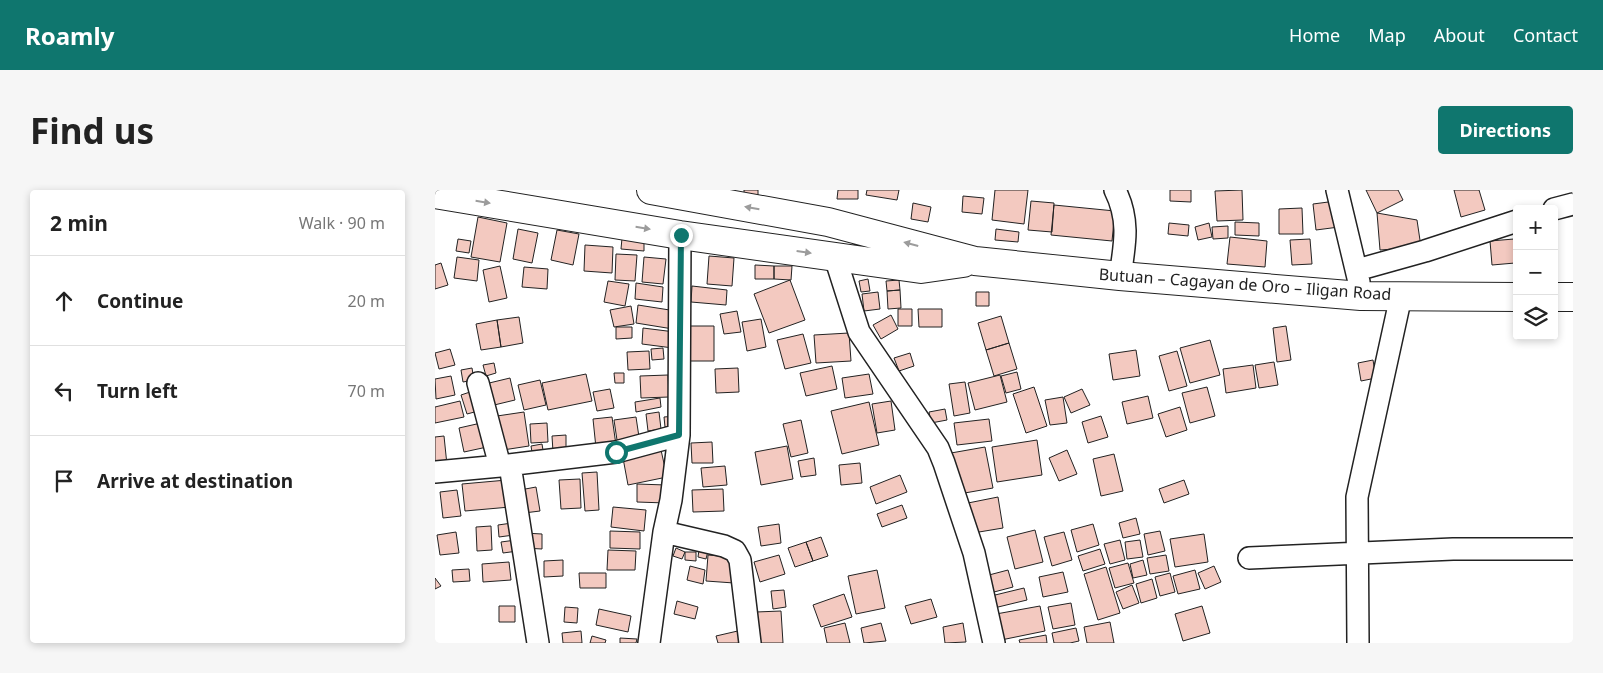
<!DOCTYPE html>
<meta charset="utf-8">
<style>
:root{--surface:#fff;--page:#f6f6f6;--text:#222;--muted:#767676;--line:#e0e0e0;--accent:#0f766e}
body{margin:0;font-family:"Noto Sans",sans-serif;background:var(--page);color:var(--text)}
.controls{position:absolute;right:15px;top:15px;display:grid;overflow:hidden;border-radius:5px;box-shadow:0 2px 8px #0003}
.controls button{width:45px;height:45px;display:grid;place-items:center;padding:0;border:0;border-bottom:1px solid var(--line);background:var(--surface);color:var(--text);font:25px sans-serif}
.stop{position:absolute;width:15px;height:15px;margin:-11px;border:4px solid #0f766e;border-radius:50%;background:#fff}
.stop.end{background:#0f766e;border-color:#fff;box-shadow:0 1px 5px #0008}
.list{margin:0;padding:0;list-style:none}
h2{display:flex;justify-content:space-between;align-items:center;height:65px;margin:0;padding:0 20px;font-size:21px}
h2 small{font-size:16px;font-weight:400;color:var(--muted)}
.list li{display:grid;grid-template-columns:32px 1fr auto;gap:15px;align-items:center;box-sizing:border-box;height:90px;padding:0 20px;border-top:1px solid var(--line)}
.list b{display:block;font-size:19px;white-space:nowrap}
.list em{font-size:16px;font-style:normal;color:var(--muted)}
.icon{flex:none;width:28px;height:28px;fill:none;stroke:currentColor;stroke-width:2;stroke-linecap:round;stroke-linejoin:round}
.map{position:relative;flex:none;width:1138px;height:453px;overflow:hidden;border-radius:5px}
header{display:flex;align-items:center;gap:30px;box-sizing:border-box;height:70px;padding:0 25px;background:var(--accent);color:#fff}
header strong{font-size:24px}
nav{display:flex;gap:28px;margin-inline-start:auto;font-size:18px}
.intro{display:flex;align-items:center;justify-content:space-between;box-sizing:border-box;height:120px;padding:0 30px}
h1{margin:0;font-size:35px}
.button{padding:12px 22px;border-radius:5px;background:var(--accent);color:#fff;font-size:18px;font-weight:700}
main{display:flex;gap:30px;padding:0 30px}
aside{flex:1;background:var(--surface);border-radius:5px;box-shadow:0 2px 8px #0003}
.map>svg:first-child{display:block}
.building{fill:#f3c9c0;stroke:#222}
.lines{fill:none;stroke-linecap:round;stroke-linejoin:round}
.minor-casing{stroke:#222;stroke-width:24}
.highway-casing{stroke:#222;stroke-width:30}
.minor{stroke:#fff;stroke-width:21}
.highway{stroke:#fff;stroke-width:28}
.oneway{fill:#9c9c9c}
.route{stroke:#0f766e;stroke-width:6}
.labels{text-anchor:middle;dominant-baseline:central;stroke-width:4;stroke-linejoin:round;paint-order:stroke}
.street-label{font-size:16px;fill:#222;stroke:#fff}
</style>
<header>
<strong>Roamly</strong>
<nav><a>Home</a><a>Map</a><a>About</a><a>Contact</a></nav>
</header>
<div class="intro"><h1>Find us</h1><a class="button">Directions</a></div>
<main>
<aside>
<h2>2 min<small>Walk · 90 m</small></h2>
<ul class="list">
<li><svg class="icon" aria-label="ahead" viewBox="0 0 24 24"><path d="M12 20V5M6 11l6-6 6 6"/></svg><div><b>Continue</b></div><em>20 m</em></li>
<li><svg class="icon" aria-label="left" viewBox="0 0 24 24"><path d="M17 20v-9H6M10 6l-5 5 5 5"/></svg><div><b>Turn left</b></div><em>70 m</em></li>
<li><svg class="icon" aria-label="arrive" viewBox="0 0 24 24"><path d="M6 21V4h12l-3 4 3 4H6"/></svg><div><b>Arrive at destination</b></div></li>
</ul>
</aside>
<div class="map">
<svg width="1138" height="453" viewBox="0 0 1138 453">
<rect width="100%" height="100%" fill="#fff"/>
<path class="building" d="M309 0H323V7L309 6Z
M403 0H423V9H402Z
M432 0H464L462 10 431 5Z
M560 0H593L589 34 557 30Z
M735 0H756V12L735 11Z
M807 0 808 30 782 31 780 1Z
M931 0H963L968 10 942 23Z
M1019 0H1044L1050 20 1026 27Z
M528 6 549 8 547 24 527 22Z
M596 11 619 13 617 42 593 40Z
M901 11 904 37 881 40 878 14Z
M478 13 496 17 493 32 476 29Z
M619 15 680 21 677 51 616 45Z
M867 18 868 44H844V19Z
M942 23 982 30 986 57 945 60Z
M43 27 72 33 65 72 36 67Z
M800 32 824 33V46L800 45Z
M734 33 754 35 753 46 733 44Z
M774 33 777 47 763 50 760 37Z
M793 36V48L778 49 777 37Z
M83 39 103 43 97 73 78 69Z
M561 39 584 42 583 52 560 50Z
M122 40 144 44 138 75 116 70Z
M795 47 832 51 830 77 792 74Z
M187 48 209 50V61L186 59Z
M23 49 36 51 34 63 21 61Z
M875 49 877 74 857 75 855 50Z
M1079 49 1080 73 1057 75 1055 51Z
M150 55 178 57 177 83 149 81Z
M181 64 202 65 200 91 180 90Z
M274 66 299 68 297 96 272 94Z
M22 67 44 70 42 91 19 88Z
M209 67 231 69 228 94 207 92Z
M6 73 13 95 0 99V75Z
M320 75 339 76V89H320Z
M65 76 72 108 54 112 48 80Z
M339 76H357L356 90 339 89Z
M89 77 113 79 112 99 87 97Z
M433 89 435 101 426 102 424 91Z
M355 90 370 130 334 143 319 104Z
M464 90 465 100 452 101 451 91Z
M173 91 194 94 190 116 169 112Z
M201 93 228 97 227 112 200 109Z
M257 96 292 100 291 115 256 112Z
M465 100 466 118 453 119 452 101Z
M443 102 445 119 429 121 427 104Z
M541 102H554V116H541Z
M203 115 241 121 238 139 201 133Z
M196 116 199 134 179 137 175 120Z
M463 119H477V136H463Z
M483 119H507V137H484Z
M302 121 306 142 289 144 285 124Z
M456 125 463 139 446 149 438 135Z
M566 126 574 153 551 160 543 133Z
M84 127 88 153 66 157 62 130Z
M326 129 331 157 312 161 307 132Z
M62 130 66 157 46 160 41 134Z
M255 136H279V171H254Z
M851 136 856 170 842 172 838 138Z
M181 137H197V148L181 149Z
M208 138 240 142 238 158 207 154Z
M414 143 416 171 381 173 379 145Z
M368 144 376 173 350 179 342 150Z
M775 150 785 185 755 193 745 158Z
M574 153 582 179 559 186 551 160Z
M228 158 229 169 217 170 216 159Z
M15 159 20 175 4 179 0 163Z
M701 160 705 186 678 190 674 164Z
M214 161 215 179 193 180 192 162Z
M742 161 752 196 734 201 724 166Z
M475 163 479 176 464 181 459 168Z
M938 170 941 188 926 191 923 173Z
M839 172 843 195 824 198 820 175Z
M59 173 61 183 51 186 48 175Z
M818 175 821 198 791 203 788 179Z
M397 176 402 199 371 206 365 183Z
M37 178 39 190 28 192 26 180Z
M303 178 304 202 281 203 280 179Z
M582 182 586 199 571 203 566 186Z
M179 183H189V193H180Z
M151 184 157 211 113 220 107 193Z
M434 184 438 204 410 208 407 188Z
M233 185 234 207 206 208 205 186Z
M565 185 572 212 540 220 533 193Z
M16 186 20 205 1 209 0 189Z
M75 188 80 210 55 216 50 194Z
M105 190 111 215 89 220 83 195Z
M530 192 535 223 519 226 514 194Z
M599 197 612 236 591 243 578 204Z
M772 197 780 226 755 233 747 203Z
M175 199 179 218 162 221 158 202Z
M647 199 655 215 636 223 629 207Z
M41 200 47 220 32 224 26 205Z
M713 206 718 228 692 234 687 212Z
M628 207 632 233 615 235 610 210Z
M225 208 226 217 201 222 200 212Z
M25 211 29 227 0 233V217Z
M456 211 460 240 442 243 437 214Z
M434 212 444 255 407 264 396 221Z
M745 217 752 240 731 247 723 224Z
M510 219 512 230 496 233 494 222Z
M89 222 94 256 68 260 62 226Z
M224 222 226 239 213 241 211 224Z
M241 226 242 236 230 237 229 227Z
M666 226 673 247 653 253 647 232Z
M177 227 181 255 161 258 158 229Z
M201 227 204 247 182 250 179 230Z
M554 229 557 251 522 255 519 233Z
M366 230 373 263 356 267 348 234Z
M46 233 52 257 29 262 24 238Z
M112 233 113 252 96 253 95 234Z
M131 245V261L118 262 117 246Z
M9 246 12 275 0 276V247Z
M602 250 607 285 562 292 557 257Z
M277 252 278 273H257L256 253Z
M107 254 109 266 98 268 96 256Z
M352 256 358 289 326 295 320 262Z
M550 257 558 298 524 304 516 263Z
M226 260 232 287 193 295 188 268Z
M632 260 642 284 624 291 614 268Z
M679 264 688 301 666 306 658 269Z
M379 268 381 285 366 287 363 271Z
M425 273 427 293 406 295 404 275Z
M290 276 292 295 268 297 266 278Z
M162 282 164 320 150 321 147 283Z
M465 285 472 302 441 314 435 297Z
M145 289 146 318 126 319 124 290Z
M72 290 75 317 30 321 27 294Z
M749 290 754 304 729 313 724 299Z
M202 294 231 295V313L202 312Z
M101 297 105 321 89 323 85 300Z
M288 299 289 321 258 322 257 300Z
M22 300 26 326 8 328 5 302Z
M563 307 568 338 538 343 533 313Z
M467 315 472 328 447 337 442 324Z
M178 317 211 320 209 341 176 337Z
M701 328 705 344 688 348 684 333Z
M77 333 79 345 64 347 63 335Z
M344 334 346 353 326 356 323 337Z
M658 334 664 355 642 362 636 340Z
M56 336 57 360 42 361 41 337Z
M600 340 608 372 580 379 572 347Z
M175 341 205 342V359L175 358Z
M725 341 730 361 713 365 709 344Z
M21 342 24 363 5 365 2 345Z
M629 342 637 370 617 376 609 347Z
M89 343 107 344V359L89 358Z
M769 344 773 372 740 377 735 349Z
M386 347 393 366 378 371 371 352Z
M81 350 83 361 68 363 66 352Z
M685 350 690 370 675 374 669 354Z
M705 350 708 367 692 369 690 352Z
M371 352 378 371 360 377 353 358Z
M241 358 250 362 247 369 238 366Z
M665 359 670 374 648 381 643 366Z
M173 360 201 361 200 380H172Z
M264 360 273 361 271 369 263 367Z
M250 362H261V371L250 370Z
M273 365 300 367 299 393 271 391Z
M344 365 350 384 325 392 319 372Z
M731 365 734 381 715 384 712 368Z
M128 370V386L109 387V371Z
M708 370 712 385 698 388 695 374Z
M74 372 76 390 48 392 47 374Z
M693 373 699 393 680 398 674 378Z
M255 376 270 380 268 394 252 390Z
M779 376 786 392 770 399 763 383Z
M671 377 685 423 663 430 649 384Z
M34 379 35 391 18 392 17 380Z
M442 380 450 418 421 424 413 386Z
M573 380 578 397 559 402 554 385Z
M760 380 765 399 743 404 738 386Z
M628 382 633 402 608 407 604 387Z
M144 383H171V398H145Z
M735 383 740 402 725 406 720 387Z
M0 388 6 396 0 399Z
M717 389 722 408 706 413 701 394Z
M697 395 704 413 688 419 681 402Z
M589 398 592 410 559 418 556 406Z
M349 400 351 417 338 419 336 401Z
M409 404 417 427 386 437 378 415Z
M496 409 502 427 476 434 470 416Z
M242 411 263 417 260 429 239 424Z
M636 413 640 435 618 439 613 417Z
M64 416H80V432H64Z
M605 416 610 441 566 450 561 424Z
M767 416 775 443 748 451 740 424Z
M130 417 143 418 142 433 129 432Z
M164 419 196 426 193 442 161 435Z
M346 421 348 453H324L321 422Z
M675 432 679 453H652L649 437Z
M410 433 415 453H392L389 438Z
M446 433 451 451 429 453 426 438Z
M528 433 531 452 510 453 508 437Z
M641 438 644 451 635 453H619L617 443Z
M307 440 310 453H283L281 446Z
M146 441 147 453H128L127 443Z
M611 445 612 453H585L584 450Z
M157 446 171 450 170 453H155Z
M185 448 202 449 201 453H185Z"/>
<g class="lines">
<defs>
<path id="minor" d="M680 0C695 30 690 54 685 86
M902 0 924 92
M1119 19 1138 14
M400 67 424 142 503 258 509 273 539 363 559 453
M922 80 990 61 1082 31
M43 193 65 276
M75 275 103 453
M0 282 65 276 181 262 244 245
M229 342 289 356 300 361 305 370 315 453
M814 368 1018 359H1138
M214 453 229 342 236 310 244 245 245 45
M923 453 922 307 966 106"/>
<path id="highway" d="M216 0 393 32 540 71 685 86 926 106 1082 107
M0 4 245 45 486 79 528 73
M1119 107H1138"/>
</defs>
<use href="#minor" class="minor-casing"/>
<use href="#highway" class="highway-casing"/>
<use href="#minor" class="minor"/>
<use href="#highway" class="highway"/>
</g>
<defs><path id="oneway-solid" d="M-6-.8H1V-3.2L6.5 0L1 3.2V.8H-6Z" transform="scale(1.25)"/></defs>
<g class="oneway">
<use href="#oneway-solid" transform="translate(48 12) rotate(9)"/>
<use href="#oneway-solid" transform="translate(317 18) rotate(-170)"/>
<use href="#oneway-solid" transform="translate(208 38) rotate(9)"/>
<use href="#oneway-solid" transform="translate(476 54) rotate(-165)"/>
<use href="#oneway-solid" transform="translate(369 62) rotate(8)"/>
</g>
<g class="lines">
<path class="route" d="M181 262 244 245 246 45"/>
</g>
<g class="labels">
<g class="street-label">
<text transform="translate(810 94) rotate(4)">Butuan – Cagayan de Oro – Iligan Road</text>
</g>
</g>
</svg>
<div class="controls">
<button>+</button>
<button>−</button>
<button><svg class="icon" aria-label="layers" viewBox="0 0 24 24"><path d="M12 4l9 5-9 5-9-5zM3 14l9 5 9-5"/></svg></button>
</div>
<div class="stop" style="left:181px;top:262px"></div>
<div class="stop end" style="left:246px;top:45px"></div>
</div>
</main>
